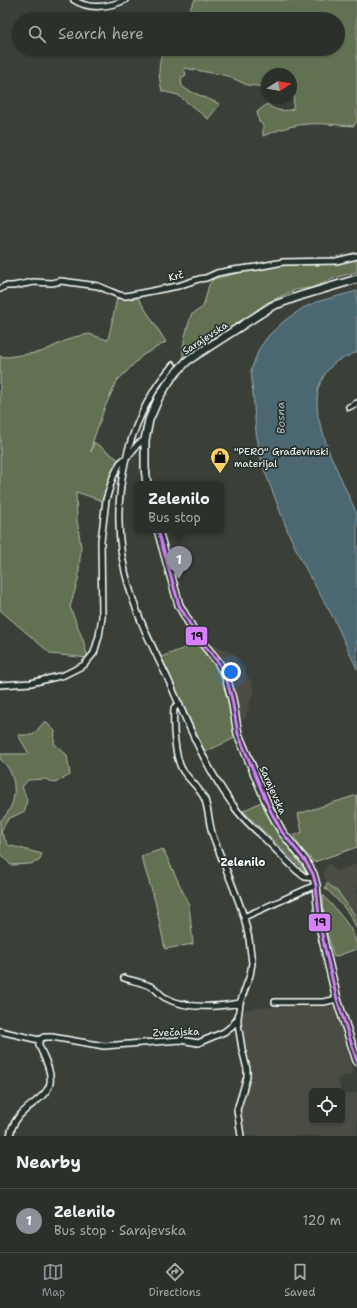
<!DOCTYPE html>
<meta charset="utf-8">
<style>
:root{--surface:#2c302a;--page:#383c36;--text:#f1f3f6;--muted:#a6a9a8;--line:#484b47;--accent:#8c9099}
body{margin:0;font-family:"Shantell Sans",sans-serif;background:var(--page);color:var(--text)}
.controls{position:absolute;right:12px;bottom:12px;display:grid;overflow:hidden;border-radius:6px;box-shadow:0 1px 3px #0004}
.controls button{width:36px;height:36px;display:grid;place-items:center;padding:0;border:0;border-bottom:1px solid var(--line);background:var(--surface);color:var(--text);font:20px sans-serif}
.compass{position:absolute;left:261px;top:68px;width:36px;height:36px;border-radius:50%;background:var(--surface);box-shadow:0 1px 3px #0004;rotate:79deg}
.you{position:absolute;left:231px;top:672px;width:14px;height:14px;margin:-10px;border:3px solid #fff;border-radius:50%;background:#1a73e8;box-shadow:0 0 0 6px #1a73e833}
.badge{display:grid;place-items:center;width:26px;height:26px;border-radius:50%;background:var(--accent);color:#fff;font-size:13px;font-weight:700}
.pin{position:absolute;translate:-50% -33px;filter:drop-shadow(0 1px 2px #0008)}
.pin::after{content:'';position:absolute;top:21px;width:14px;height:12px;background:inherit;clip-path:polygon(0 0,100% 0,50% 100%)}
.popup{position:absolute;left:134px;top:481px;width:90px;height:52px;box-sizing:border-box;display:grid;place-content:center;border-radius:6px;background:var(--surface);filter:drop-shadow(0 1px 3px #0005);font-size:13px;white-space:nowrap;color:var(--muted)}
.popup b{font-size:15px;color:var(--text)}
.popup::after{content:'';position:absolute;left:50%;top:100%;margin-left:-8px;border:8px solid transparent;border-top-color:var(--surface)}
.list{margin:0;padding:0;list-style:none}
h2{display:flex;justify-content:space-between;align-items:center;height:52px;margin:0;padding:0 16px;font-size:17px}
h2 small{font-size:13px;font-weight:400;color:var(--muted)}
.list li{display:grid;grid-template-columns:26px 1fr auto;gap:12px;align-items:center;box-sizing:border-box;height:64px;padding:0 16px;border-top:1px solid var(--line)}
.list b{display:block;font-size:15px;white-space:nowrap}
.list p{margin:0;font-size:13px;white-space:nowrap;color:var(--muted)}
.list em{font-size:13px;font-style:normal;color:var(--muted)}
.icon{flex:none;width:22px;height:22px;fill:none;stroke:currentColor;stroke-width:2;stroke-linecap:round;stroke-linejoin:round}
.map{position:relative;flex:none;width:357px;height:1136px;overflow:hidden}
.search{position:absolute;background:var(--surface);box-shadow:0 1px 3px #0004;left:12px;right:12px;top:12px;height:44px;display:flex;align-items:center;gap:10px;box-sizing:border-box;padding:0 14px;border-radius:22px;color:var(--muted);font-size:15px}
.sheet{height:116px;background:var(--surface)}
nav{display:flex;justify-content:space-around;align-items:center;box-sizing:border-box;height:56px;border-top:1px solid var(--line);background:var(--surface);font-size:11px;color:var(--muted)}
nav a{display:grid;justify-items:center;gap:2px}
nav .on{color:var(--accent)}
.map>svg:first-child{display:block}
.built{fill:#4c4d44}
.green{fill:#647152;stroke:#b2b8a8}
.water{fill:#4c6772;stroke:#94a4aa}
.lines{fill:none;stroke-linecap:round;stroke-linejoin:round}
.street-casing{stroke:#fff;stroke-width:8}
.secondary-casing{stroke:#fff;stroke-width:10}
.street{stroke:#26332d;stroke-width:5}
.secondary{stroke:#26332d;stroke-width:7}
.bus-1-casing{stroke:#26332d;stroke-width:6}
.bus-1{stroke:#d880ff;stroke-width:3}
.labels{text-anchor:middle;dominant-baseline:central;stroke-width:3.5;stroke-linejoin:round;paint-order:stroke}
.street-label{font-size:10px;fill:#fff;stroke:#26332d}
.poi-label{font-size:10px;fill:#fff;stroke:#26332d;text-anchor:start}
.water-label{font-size:11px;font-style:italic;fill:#aebbc0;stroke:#26332d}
.neighbourhood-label{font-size:11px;font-weight:bold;fill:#fff;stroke:#26332d}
.line-badge{stroke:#26332d;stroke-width:1.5}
.pale-badge-label{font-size:11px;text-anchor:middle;font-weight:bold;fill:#111}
</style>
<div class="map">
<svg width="357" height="1136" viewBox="0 0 357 1136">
<rect width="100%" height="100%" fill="#3a4038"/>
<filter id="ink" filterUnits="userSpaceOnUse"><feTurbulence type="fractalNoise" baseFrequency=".025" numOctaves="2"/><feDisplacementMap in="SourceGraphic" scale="8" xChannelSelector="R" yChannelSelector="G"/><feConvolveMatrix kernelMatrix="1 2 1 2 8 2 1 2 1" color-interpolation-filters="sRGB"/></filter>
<g filter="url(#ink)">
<path class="built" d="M206 642 234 654 251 682 254 689 245 718 240 720 231 684Z
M329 864 337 871 357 864V918L338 892 327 883 323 872Z
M303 1006 336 1007 353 1074 337 1078 341 1091H312V1121H342V1095L357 1092V1136H243L240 1122V1109L242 1099 250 1078 251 1071 244 1047 242 1017 243 1011 252 1008Z"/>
<path class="green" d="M195 0H357V121L354 126C336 125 317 122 299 125 286 127 275 131 263 136V125L259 122 257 112 267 104C275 111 283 112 293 109L294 96 291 95V74H267V87L247 85 228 76 184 68 186 75 181 78 182 86 187 90 220 104 208 119 178 95 162 91C158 74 158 66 163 49H338V19H184Z
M357 260V272L338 277 311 288 295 290 266 303 229 331 200 343 183 358C182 342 187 330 191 315L203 307 209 285 213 279 269 266 288 264 336 263Z
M117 298H138L166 342 143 355 117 381 104 409 93 441 91 452 94 442 119 460 103 501 76 492 77 520 81 547 78 580 70 607 83 640 88 658 51 654 0 610V356L7 357 41 352 74 337 89 334 108 340Z
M201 642 222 674 239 736 205 752 161 657Z
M45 721 55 731 54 743 67 755 70 775 55 783 45 779 28 780 22 787 27 799 25 811 8 819 1 832 8 845 42 854 39 861 30 864 11 865 0 854V821C19 806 19 774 0 759V754H29L18 735H33Z
M357 795V847L314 862 301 848 293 836 302 832 298 814Z
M263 801 273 826 307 873 243 811Z
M163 849 189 905 193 944 165 949 155 901 141 856Z
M327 883 338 892 357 918V930C351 913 338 900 325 888Z
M323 895C335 909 357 930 357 949L334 957 324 922Z"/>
<path class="water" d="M357 291V352L335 362 326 372 318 388 317 403 318 417 329 452 357 514V669L334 619 303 564 288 532 262 464 256 432 251 370 259 349 269 335 284 321 303 308 316 302Z"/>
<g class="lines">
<defs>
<path id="street" d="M74 0C89 10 110 7 125 0
M0 289 5 286H13L34 282 52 283 61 281 98 286 119 295 126 296 178 286 199 279 206 278 217 273 233 270 257 267 283 262 336 261 357 256
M173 365C167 373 160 380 155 389 118 449 109 523 130 590 139 621 154 650 168 679 187 722 205 767 233 805 240 816 250 825 260 834 272 846 284 858 296 870L305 877 314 878
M349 407 357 403
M0 685 31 683 64 675 84 665 94 653 99 636 102 617 101 541 106 500 113 477 120 463 129 455 138 444 145 440
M180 705 176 706 174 708C173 724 174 757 183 771 190 781 200 788 205 800 209 812 209 825 213 836 223 863 235 889 244 917
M124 978C133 981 145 983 154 988 158 991 161 996 166 998 187 1010 217 1007 240 1003
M275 1002H324L337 999
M238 1018V1024L242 1049 247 1069V1077L237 1110 241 1136
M0 1031 39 1040
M10 1136C11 1130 13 1124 17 1119 25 1106 47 1098 50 1083 52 1070 43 1056 39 1045V1040L44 1037H52L104 1046 167 1041 181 1040 198 1043 224 1032 232 1026 238 1018 240 1003 250 975 252 963 249 939 244 917 316 885"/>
<path id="secondary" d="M147 484 145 468V440L149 420 159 397 172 377 187 361 272 306 300 296 357 279
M158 530 179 605 196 635 218 662 226 677 232 699 238 734 270 810 282 832 306 862 313 874 316 885 320 926 326 953 337 999 357 1061"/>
</defs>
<use href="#street" class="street-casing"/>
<use href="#secondary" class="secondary-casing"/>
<use href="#street" class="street"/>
<use href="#secondary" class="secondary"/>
<defs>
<path id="bus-1" d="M158 530 179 605 196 635 218 662 226 677 232 699 238 734 270 810 282 832 306 862 313 874 316 885 320 926 326 953 337 999 357 1061"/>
</defs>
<use href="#bus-1" class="bus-1-casing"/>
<use href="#bus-1" class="bus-1"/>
</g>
</g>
<defs>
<symbol id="shop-pin" viewBox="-11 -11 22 30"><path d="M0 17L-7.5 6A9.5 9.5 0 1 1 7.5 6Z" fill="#ffd166" stroke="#26332d"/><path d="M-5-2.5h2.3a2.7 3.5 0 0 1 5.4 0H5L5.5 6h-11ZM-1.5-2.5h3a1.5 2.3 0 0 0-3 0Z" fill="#111"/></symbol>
</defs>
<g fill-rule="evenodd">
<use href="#shop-pin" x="209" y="446" width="22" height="30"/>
</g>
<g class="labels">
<g class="street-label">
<text transform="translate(176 276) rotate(-14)">Krč</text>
<text transform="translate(205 338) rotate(-33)">Sarajevska</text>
<text transform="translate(273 790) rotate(66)">Sarajevska</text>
<text transform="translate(176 1032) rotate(-2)">Zvečajska</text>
</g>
<g class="poi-label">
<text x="234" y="451">"PERO" Građevinski<tspan x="234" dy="12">materijal</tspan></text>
</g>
<g class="water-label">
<text transform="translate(281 418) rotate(-91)">Bosna</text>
</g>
<g class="neighbourhood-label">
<text x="243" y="862">Zelenilo</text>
</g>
</g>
<g class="line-badge">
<rect x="185" y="626" width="23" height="20" rx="4" fill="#d880ff"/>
<rect x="308" y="913" width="23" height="19" rx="4" fill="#d880ff"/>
</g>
<g class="pale-badge-label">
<text x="197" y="640">19</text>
<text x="320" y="926">19</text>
</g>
</svg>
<div class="controls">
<button><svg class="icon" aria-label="locate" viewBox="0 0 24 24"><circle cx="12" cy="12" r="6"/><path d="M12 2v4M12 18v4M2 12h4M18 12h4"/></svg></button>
</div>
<svg class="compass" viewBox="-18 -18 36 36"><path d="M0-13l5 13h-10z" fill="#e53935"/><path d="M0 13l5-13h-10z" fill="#a6a9a8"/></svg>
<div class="you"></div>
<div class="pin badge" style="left:179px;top:579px">1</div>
<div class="popup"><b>Zelenilo</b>Bus stop</div>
<div class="search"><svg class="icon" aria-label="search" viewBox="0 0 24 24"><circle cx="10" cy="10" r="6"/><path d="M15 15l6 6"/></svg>Search here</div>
</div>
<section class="sheet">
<h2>Nearby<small></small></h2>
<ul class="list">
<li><span class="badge">1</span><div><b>Zelenilo</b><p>Bus stop · Sarajevska</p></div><em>120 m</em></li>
</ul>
</section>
<nav>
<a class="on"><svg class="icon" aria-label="map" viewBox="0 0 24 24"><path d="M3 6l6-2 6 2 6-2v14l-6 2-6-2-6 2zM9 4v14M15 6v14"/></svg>Map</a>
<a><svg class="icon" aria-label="directions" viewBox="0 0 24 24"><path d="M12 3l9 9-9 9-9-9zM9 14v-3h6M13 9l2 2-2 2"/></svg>Directions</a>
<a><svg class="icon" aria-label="saved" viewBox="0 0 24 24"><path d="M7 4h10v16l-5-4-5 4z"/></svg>Saved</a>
</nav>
